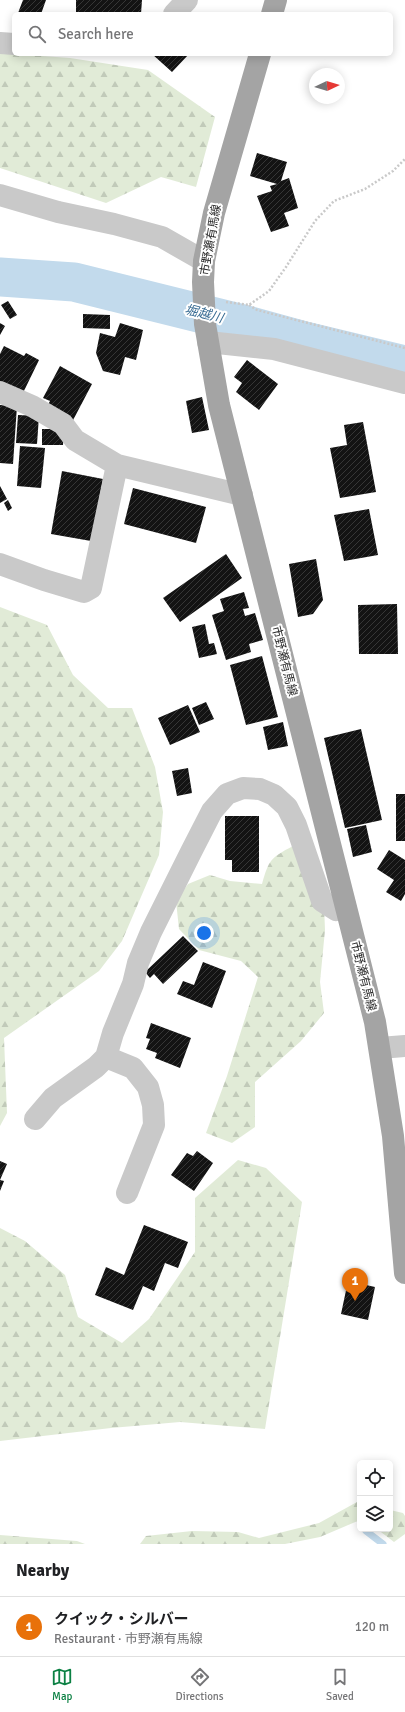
<!DOCTYPE html>
<meta charset="utf-8">
<style>
:root{--surface:#fff;--page:#f2f2f2;--text:#202124;--muted:#757577;--line:#e0e0e0;--accent:#0b8043}
body{margin:0;font-family:Signika,"Noto Sans JP",sans-serif;background:var(--page);color:var(--text)}
.controls{position:absolute;right:12px;bottom:12px;display:grid;overflow:hidden;border-radius:6px;box-shadow:0 2px 10px #0003}
.controls button{width:36px;height:36px;display:grid;place-items:center;padding:0;border:0;border-bottom:1px solid var(--line);background:var(--surface);color:var(--text);font:20px sans-serif}
.compass{position:absolute;left:309px;top:68px;width:36px;height:36px;border-radius:50%;background:var(--surface);box-shadow:0 2px 10px #0003;rotate:86deg}
.you{position:absolute;left:204px;top:933px;width:14px;height:14px;margin:-10px;border:3px solid #fff;border-radius:50%;background:#1a73e8;box-shadow:0 0 0 6px #1a73e833}
.badge{display:grid;place-items:center;width:26px;height:26px;border-radius:50%;background:var(--accent);color:#fff;font-size:13px;font-weight:700}
.pin{position:absolute;translate:-50% -33px;filter:drop-shadow(0 1px 2px #0008)}
.pin::after{content:'';position:absolute;top:21px;width:14px;height:12px;background:inherit;clip-path:polygon(0 0,100% 0,50% 100%)}
.list{margin:0;padding:0;list-style:none}
h2{display:flex;justify-content:space-between;align-items:center;height:52px;margin:0;padding:0 16px;font-size:17px}
h2 small{font-size:13px;font-weight:400;color:var(--muted)}
.list li{display:grid;grid-template-columns:26px 1fr auto;gap:12px;align-items:center;box-sizing:border-box;height:60px;padding:0 16px;border-top:1px solid var(--line)}
.list b{display:block;font-size:15px;white-space:nowrap}
.list p{margin:0;font-size:13px;white-space:nowrap;color:var(--muted)}
.list em{font-size:13px;font-style:normal;color:var(--muted)}
.icon{flex:none;width:22px;height:22px;fill:none;stroke:currentColor;stroke-width:2;stroke-linecap:round;stroke-linejoin:round}
.map{position:relative;flex:none;width:405px;height:1544px;overflow:hidden}
.search{position:absolute;background:var(--surface);box-shadow:0 2px 10px #0003;left:12px;right:12px;top:12px;height:44px;display:flex;align-items:center;gap:10px;box-sizing:border-box;padding:0 14px;border-radius:6px;color:var(--muted);font-size:15px}
.sheet{height:112px;background:var(--surface)}
nav{display:flex;justify-content:space-around;align-items:center;box-sizing:border-box;height:56px;border-top:1px solid var(--line);background:var(--surface);font-size:11px;color:var(--muted)}
nav a{display:grid;justify-items:center;gap:2px}
nav .on{color:var(--accent)}
.map>svg:first-child{display:block}
.forest{fill:url(#forest-firs)}
.lines{fill:none;stroke-linecap:round;stroke-linejoin:round}
.stream{stroke:#c2daec;stroke-width:7}
.river{stroke:#c2daec;stroke-width:39}
.building{fill:url(#building-hatch)}
.path{stroke:#c9c9c9;stroke-width:2.5;stroke-dasharray:2 2;stroke-linecap:butt}
.minor{stroke:#c9c9c9;stroke-width:22}
.major{stroke:#a4a4a4;stroke-width:22}
.labels{text-anchor:middle;dominant-baseline:central;stroke-width:4;stroke-linejoin:round;paint-order:stroke}
.street-label{font-size:12px;fill:#2c2c2c;stroke:#fff}
.water-label{font-size:13px;font-style:italic;fill:#366a92;stroke:#fff}
</style>
<div class="map">
<svg width="405" height="1544" viewBox="0 0 405 1544">
<defs>
<pattern id="forest-firs" width="22" height="20" patternUnits="userSpaceOnUse"><rect width="22" height="20" fill="#e1ebd7"/><path d="M5 1l3.5 6h-7zM16 11l3.5 6h-7z" fill="#c1cab9"/></pattern>
<pattern id="building-hatch" width="6" height="6" patternUnits="userSpaceOnUse"><rect width="6" height="6" fill="#131313"/><path d="M-1 1l2-2M0 6l6-6M5 7l2-2" fill="none" stroke="#363636"/></pattern>
</defs>
<rect width="100%" height="100%" fill="#fff"/>
<path class="forest" d="M0 53 70 58 148 70 215 117 196 187 161 177 106 203 0 168Z
M0 607 47 625 73 675 108 708H132L155 767 163 812 159 855 122 941 99 971 4 1038 7 1113 0 1126Z
M293 846 323 880 325 930 320 982 324 1013 301 1041 255 1082V1127L232 1143 206 1133 227 1076 258 977 241 961 199 950 179 929 176 901 188 884 210 875 230 881 262 884C269 860 270 858 293 846Z
M238 1160 266 1168 302 1202 265 1429 180 1422 111 1428 0 1441V1228L25 1241 65 1275 78 1317 122 1343 149 1319 195 1252V1198Z
M357 1502 360 1503V1520L320 1537 285 1544H140L146 1536 192 1531 238 1532 259 1538 319 1523Z
M390 1510 403 1513 405 1516V1534L394 1542 377 1529H390Z
M0 1535 77 1541 85 1544H0Z"/>
<g class="lines">
<path class="stream" d="M366 1531 383 1544"/>
<path class="river" d="M0 277 74 282 243 324 305 341 405 365"/>
</g>
<path class="building" d="M23 0H46L41 14H21L18 13Z
M76 0H142L141 14H76Z
M152 54H189L172 72Z
M257 153 287 162 281 181 289 178 298 208 284 213 289 226 271 232 257 196 272 191 270 186 277 184 250 176Z
M8 301 17 315 10 319 1 305Z
M83 314 110 315V329L83 328Z
M0 323 5 326 0 335Z
M120 323 143 330 136 360 125 357 120 375 103 371 96 353 100 333 115 337Z
M4 346 24 356 26 353 39 360 22 395 0 384V354Z
M247 360 278 384 259 410 236 392 242 383 234 377Z
M60 366 92 384 71 424 45 410 50 401 43 398Z
M202 397 209 430 192 433 186 401Z
M0 405 17 406 13 464 0 463Z
M18 415 39 416 37 444 16 443Z
M363 422 376 492 340 498 330 448 347 445 344 425Z
M42 429H64L63 445H42Z
M20 446 45 448 41 488 17 486Z
M62 471 103 479 91 541 51 534Z
M0 486 7 499 0 503Z
M133 488 206 507 196 543 124 524Z
M8 500 12 508 8 511 4 503Z
M369 509 378 555 344 561 334 515Z
M226 554 242 578 180 622 163 598Z
M316 559 323 600 313 614 298 617 289 564Z
M244 592 249 608 243 609 245 616 255 613 263 640 249 644 251 652 226 660 212 615 224 611 220 599Z
M397 604 398 654H359L358 605Z
M205 624 209 644 214 643 217 654 199 658 192 627Z
M262 656 278 717 246 725 230 665Z
M206 702 214 719 199 725 192 708Z
M188 705 200 732 170 745 158 718Z
M283 722 288 746 268 750 263 727Z
M361 729 382 820 345 828 324 738Z
M188 768 192 793 177 796 172 771Z
M396 794H405V841H396Z
M225 816H259V872H232V860H225Z
M366 825 372 852 353 857 347 829Z
M389 850 405 860V894L401 901 386 892 394 880 377 869Z
M183 936 198 951 163 984 154 974 150 978 145 972Z
M203 962 226 971 212 1008 177 994 183 981 194 985Z
M151 1023 191 1038 180 1068 155 1058 157 1053 146 1049 150 1039 146 1038Z
M197 1151 213 1163 194 1191 171 1175 187 1153 193 1156Z
M0 1161 7 1164 0 1180 4 1181 0 1191Z
M144 1225 188 1242 178 1268 165 1263 154 1291 143 1286 133 1310 95 1295 106 1267 124 1275Z
M348 1281 375 1287 368 1320 341 1314Z"/>
<g class="lines">
<path class="path" d="M226 302 249 305 269 291 286 267 315 221 334 201 365 189 393 171 405 159
M249 305 257 310 405 348"/>
<path class="minor" d="M174 14 187 0
M0 43 14 44
M0 195 58 212 114 224 162 237 204 261
M208 342 274 349 405 383
M0 392 32 406 63 424 75 440 117 465
M0 564 44 580 84 592 91 588 117 465 242 495
M380 1048 405 1046
M35 1119 53 1098 96 1067 106 1057
M127 1193 154 1125 153 1105 148 1087 133 1068 106 1057 113 1033 133 984 138 963 151 932 191 852 212 811 227 794 243 788 260 789 274 795 287 807 296 825 322 901 336 910 345 905"/>
<path class="major" d="M272 14 276 0
M260 54 214 213 204 261 203 282 205 324 219 405 375 1022 393 1136 405 1273"/>
</g>
<g class="labels">
<g class="street-label">
<text transform="translate(211 240) rotate(-80)">市野瀬有馬線</text>
<text transform="translate(284 661) rotate(76)">市野瀬有馬線</text>
<text transform="translate(363 976) rotate(76)">市野瀬有馬線</text>
</g>
<g class="water-label">
<text transform="translate(204 314) rotate(14)">堀越川</text>
</g>
</g>
</svg>
<div class="controls">
<button><svg class="icon" aria-label="locate" viewBox="0 0 24 24"><circle cx="12" cy="12" r="6"/><path d="M12 2v4M12 18v4M2 12h4M18 12h4"/></svg></button>
<button><svg class="icon" aria-label="layers" viewBox="0 0 24 24"><path d="M12 4l9 5-9 5-9-5zM3 14l9 5 9-5"/></svg></button>
</div>
<svg class="compass" viewBox="-18 -18 36 36"><path d="M0-13l5 13h-10z" fill="#e53935"/><path d="M0 13l5-13h-10z" fill="#757577"/></svg>
<div class="you"></div>
<div class="pin badge" style="left:355px;top:1301px;background:#e8710a">1</div>
<div class="search"><svg class="icon" aria-label="search" viewBox="0 0 24 24"><circle cx="10" cy="10" r="6"/><path d="M15 15l6 6"/></svg>Search here</div>
</div>
<section class="sheet">
<h2>Nearby<small></small></h2>
<ul class="list">
<li><span class="badge" style="background:#e8710a">1</span><div><b>クイック・シルバー</b><p>Restaurant · 市野瀬有馬線</p></div><em>120 m</em></li>
</ul>
</section>
<nav>
<a class="on"><svg class="icon" aria-label="map" viewBox="0 0 24 24"><path d="M3 6l6-2 6 2 6-2v14l-6 2-6-2-6 2zM9 4v14M15 6v14"/></svg>Map</a>
<a><svg class="icon" aria-label="directions" viewBox="0 0 24 24"><path d="M12 3l9 9-9 9-9-9zM9 14v-3h6M13 9l2 2-2 2"/></svg>Directions</a>
<a><svg class="icon" aria-label="saved" viewBox="0 0 24 24"><path d="M7 4h10v16l-5-4-5 4z"/></svg>Saved</a>
</nav>
